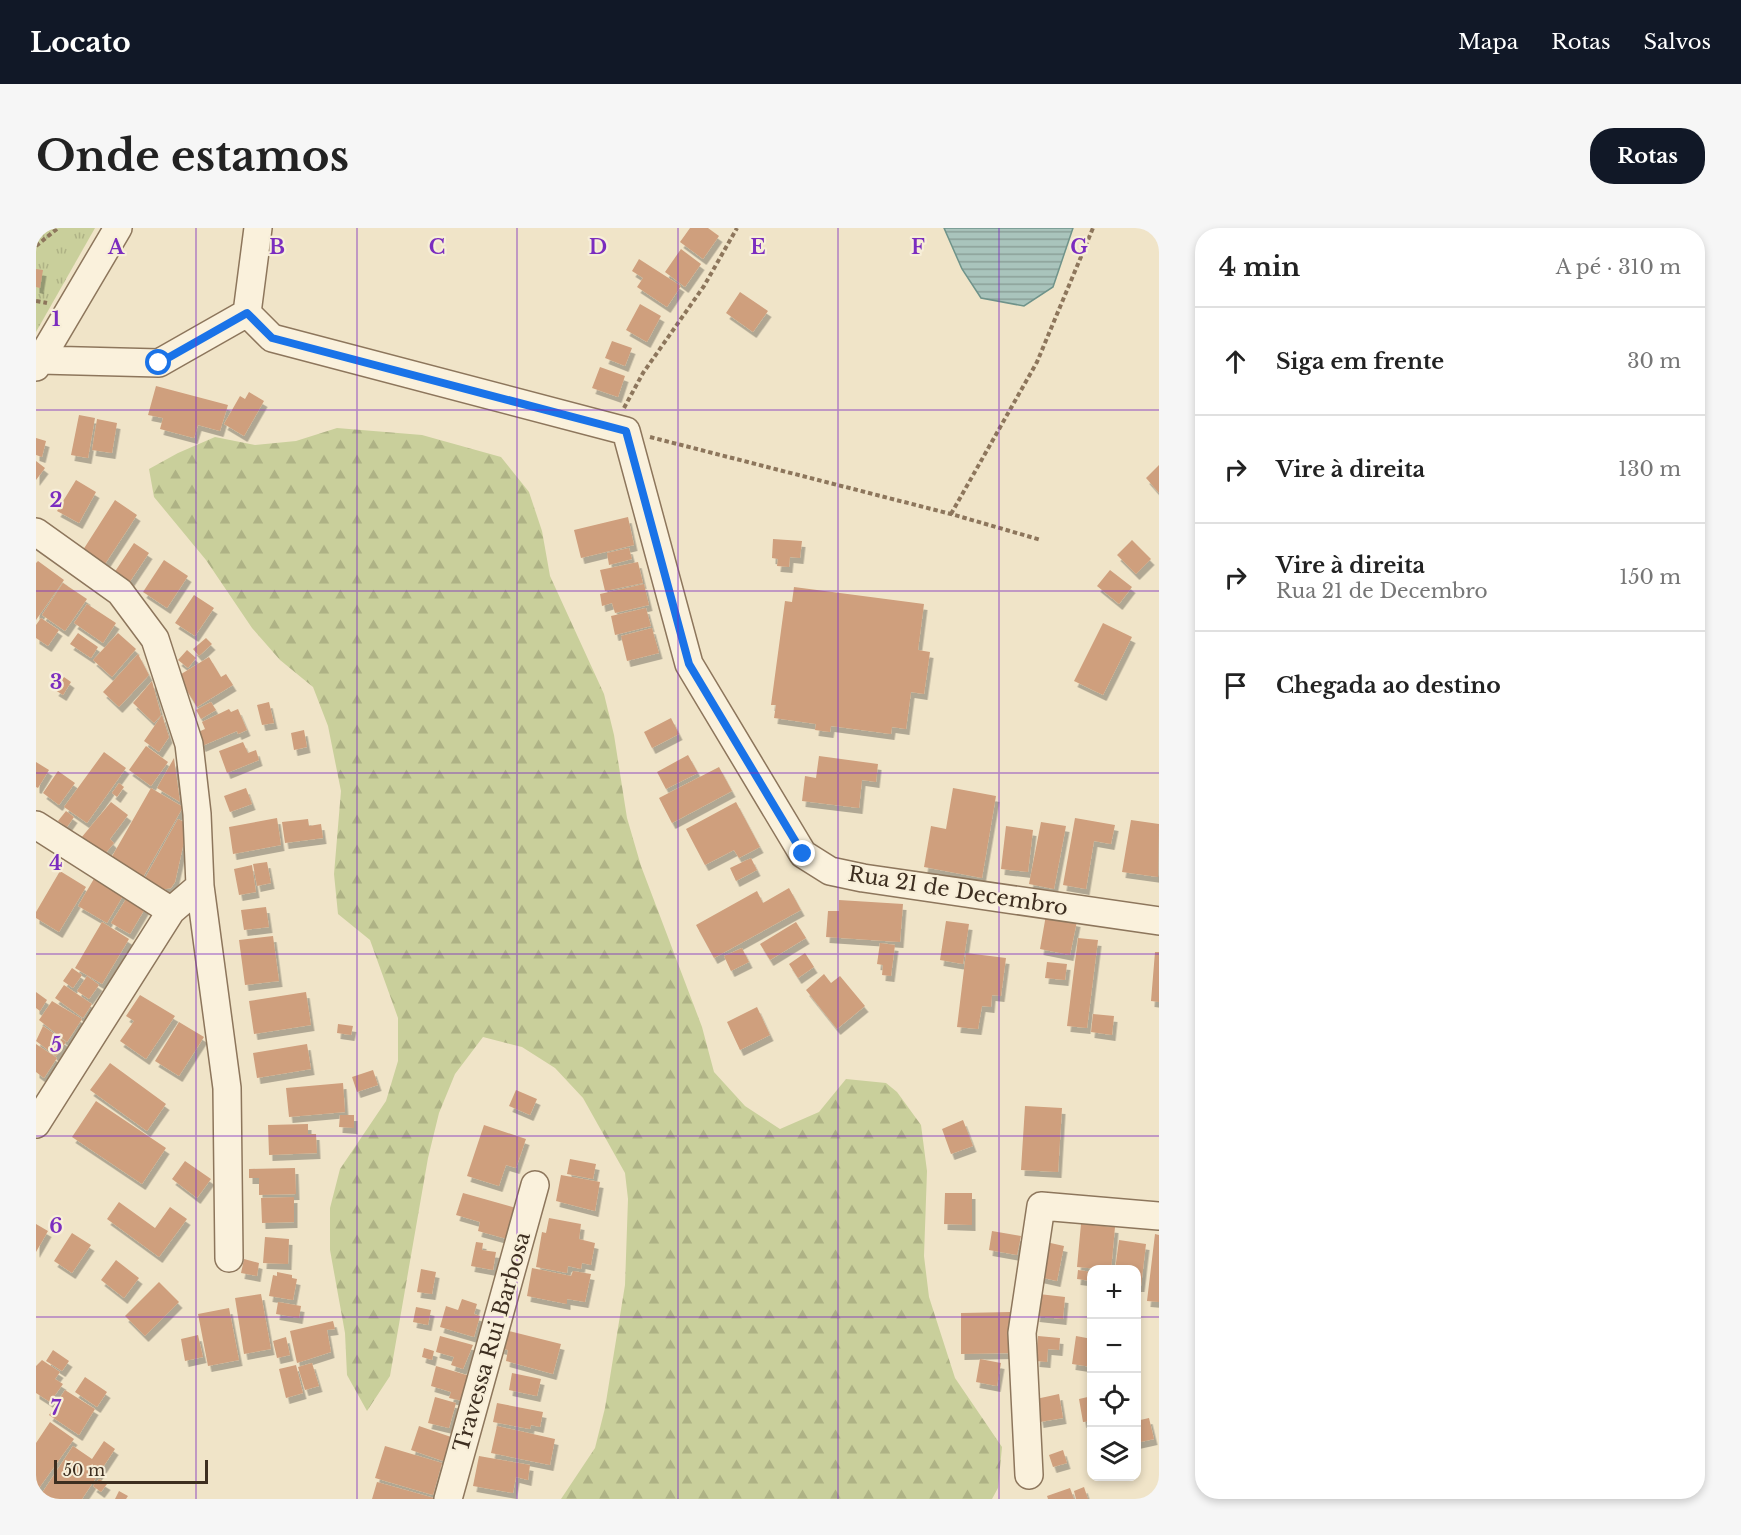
<!DOCTYPE html>
<html lang="pt">
<meta charset="utf-8">
<style>
:root{--surface:#fff;--page:#f6f6f6;--text:#222;--muted:#767676;--line:#e0e0e0;--accent:#111827}
body{margin:0;font-family:"Libre Baskerville",serif;background:var(--page);color:var(--text)}
.controls{position:absolute;right:18px;bottom:18px;display:grid;overflow:hidden;border-radius:12px;box-shadow:0 3px 9px #0003}
.controls button{width:54px;height:54px;display:grid;place-items:center;padding:0;border:0;border-bottom:2px solid var(--line);background:var(--surface);color:var(--text);font:30px sans-serif}
.scale{position:absolute;left:18px;bottom:15px;width:154px;box-sizing:border-box;padding-left:6px;border:3px solid #3d2e20;border-top:0;font-size:16px;line-height:21px;white-space:nowrap;color:#3d2e20;-webkit-text-stroke:4px #f7eed8;paint-order:stroke}
.stop{position:absolute;width:18px;height:18px;margin:-14px;border:4px solid #1a73e8;border-radius:50%;background:#fff}
.stop.end{background:#1a73e8;border-color:#fff;box-shadow:0 2px 6px #0008}
.list{margin:0;padding:0;list-style:none}
h2{display:flex;justify-content:space-between;align-items:center;height:78px;margin:0;padding:0 24px;font-size:26px}
h2 small{font-size:20px;font-weight:400;color:var(--muted)}
.list li{display:grid;grid-template-columns:39px 1fr auto;gap:18px;align-items:center;box-sizing:border-box;height:108px;padding:0 24px;border-top:2px solid var(--line)}
.list b{display:block;font-size:22px;white-space:nowrap}
.list p{margin:0;font-size:20px;white-space:nowrap;color:var(--muted)}
.list em{font-size:20px;font-style:normal;color:var(--muted)}
.icon{flex:none;width:33px;height:33px;fill:none;stroke:currentColor;stroke-width:2;stroke-linecap:round;stroke-linejoin:round}
.map{position:relative;flex:none;width:1123px;height:1271px;overflow:hidden;border-radius:24px}
header{display:flex;align-items:center;gap:36px;box-sizing:border-box;height:84px;padding:0 30px;background:var(--accent);color:#fff}
header strong{font-size:28px}
nav{display:flex;gap:33px;margin-inline-start:auto;font-size:21px}
.intro{display:flex;align-items:center;justify-content:space-between;box-sizing:border-box;height:144px;padding:0 36px}
h1{margin:0;font-size:42px}
.button{padding:15px 27px;border-radius:24px;background:var(--accent);color:#fff;font-size:21px;font-weight:700}
main{display:flex;gap:36px;padding:0 36px}
aside{flex:1;background:var(--surface);border-radius:24px;box-shadow:0 3px 9px #0003}
.map>svg:first-child{display:block}
.forest{fill:url(#forest-firs)}
.park{fill:url(#park-tufts)}
.water{fill:url(#water-rules);stroke:#6f938a;stroke-width:1.5}
.building{fill:#cf9f7d;filter:url(#shadow)}
.lines{fill:none;stroke-linecap:round;stroke-linejoin:round}
.minor-casing{stroke:#8d765c;stroke-width:30}
.path{stroke:#8d765c;stroke-width:4;stroke-dasharray:4.5 3;stroke-linecap:butt}
.minor{stroke:#faf1dc;stroke-width:27}
.route{stroke:#1a73e8;stroke-width:8}
.grid{fill:none;stroke:#7b2cbf;stroke-width:1.5;stroke-opacity:0.55}
.labels{text-anchor:middle;dominant-baseline:central;stroke-width:4.5;stroke-linejoin:round;paint-order:stroke}
.street-label{font-size:21px;fill:#3d2e20;stroke:#f7eed8}
.grid-label{font-size:20px;text-anchor:middle;font-weight:bold;fill:#7b2cbf;stroke:#f7eed8;stroke-width:4.5;stroke-linejoin:round;paint-order:stroke}
</style>
<header>
<strong>Locato</strong>
<nav><a>Mapa</a><a>Rotas</a><a>Salvos</a></nav>
</header>
<div class="intro"><h1>Onde estamos</h1><a class="button">Rotas</a></div>
<main>
<div class="map">
<svg width="1123" height="1271" viewBox="0 0 1123 1271">
<defs>
<pattern id="forest-firs" width="22" height="20" patternUnits="userSpaceOnUse" patternTransform="scale(1.5)"><rect width="22" height="20" fill="#c9cf9b"/><path d="M5 1l3.5 6h-7zM16 11l3.5 6h-7z" fill="#aeb285"/></pattern>
<pattern id="park-tufts" width="24" height="20" patternUnits="userSpaceOnUse" patternTransform="scale(1.5)"><rect width="24" height="20" fill="#c9cf9b"/><path d="M3 7l-1-3M5 7V3M7 7l1-3M15 17l-1-3M17 17v-4M19 17l1-3" fill="none" stroke="#aeb285"/></pattern>
<pattern id="water-rules" width="6" height="5" patternUnits="userSpaceOnUse" patternTransform="scale(1.5)"><rect width="6" height="5" fill="#a9c4bc"/><path d="M0 2.5h6" fill="none" stroke="#8ba098"/></pattern>
<filter id="shadow"><feDropShadow dx="3.5" dy="6" stdDeviation="0" flood-color="#0004"/></filter>
</defs>
<rect width="100%" height="100%" fill="#f0e4c8"/>
<path class="forest" d="M301 200 386 207 465 229 493 264 506 303 514 348 568 466 578 507 591 590 605 638 666 799 678 844 709 878 744 901 783 884 810 851 850 855 861 864 885 897 891 943 888 1028 893 1069 919 1150 966 1219 962 1260 956 1271H525L559 1220 569 1180 589 1057 592 971 589 945 547 870 519 840 486 819 447 809 419 846 403 885 392 930 354 1148 331 1183 311 1147 309 1105 294 1022V980L304 941 350 873 362 833V790L334 712 302 686 298 646 305 563 292 498 277 459 244 432 216 400 170 332 118 269 113 241 142 225 179 209 219 217 260 213Z"/>
<path class="park" d="M0 0H59L0 104Z"/>
<path class="water" d="M908 0H1037L1017 59 988 78 945 70 926 41Z"/>
<path class="building" d="M654 0H672L683 8 667 31 644 14Z
M645 21 665 36 649 59 629 44Z
M603 31 645 58 631 79 601 59 607 50 596 43Z
M0 41 7 42 4 60 0 59Z
M704 64 732 83 717 104 690 85Z
M604 76 625 88 611 114 590 102Z
M576 113 596 120 589 138 569 130Z
M564 139 589 148 582 169 556 160Z
M120 158 192 177 184 203 162 197 158 210 124 201 127 190 112 187Z
M213 164 228 173 208 208 188 196 204 168 209 171Z
M43 187 59 190 52 230 35 227Z
M61 191 81 195 76 225 56 222Z
M0 210 10 213 6 229 0 227Z
M0 233 9 240 0 252Z
M1123 237V265L1110 250Z
M40 252 60 264 43 295 21 283Z
M79 272 101 287 69 336 47 322Z
M592 289 598 317 545 330 538 302Z
M737 311 766 313 764 330 754 329 753 339 741 338 742 331 736 330Z
M1096 312 1115 331 1100 346 1081 327Z
M98 315 113 325 93 355 78 345Z
M593 320 596 331 573 337 571 325Z
M128 332 152 348 131 380 107 364Z
M2 333 28 352 0 392V335Z
M602 334 607 355 569 363 564 342Z
M1074 342 1096 359 1083 376 1061 358Z
M27 355 51 371 29 403 6 387Z
M608 356 613 377 579 385 576 375 566 378 564 366Z
M758 359 888 376 882 422 894 424 888 466 875 464 870 501 856 499 855 506 795 498 794 504 779 502 780 496 738 490 740 477H735L749 373 756 374Z
M158 367 178 380 159 408 139 395Z
M51 376 80 395 67 415 38 395Z
M610 380 615 398 579 407 575 388Z
M5 390 23 402 12 418 0 410V397Z
M1067 395 1096 409 1067 467 1038 453Z
M616 400 623 425 591 433 585 408Z
M42 405 62 419 55 430 34 416Z
M82 405 100 421 76 449 57 432Z
M170 410 176 416 163 428 157 421Z
M151 422 160 430 152 440 142 432Z
M102 426 113 447 83 479 67 464Z
M173 429 185 449 190 446 197 457 161 479 142 448Z
M28 449 35 454 27 467 19 462Z
M116 453 125 487 118 495 97 475Z
M175 474 180 482 165 491 160 482Z
M233 474 238 495 226 497 221 477Z
M193 481 195 484 202 481 211 502 202 506 201 503 166 518 160 505 169 501 166 494Z
M126 487 133 509 123 524 108 513Z
M635 490 643 506 616 520 608 504Z
M268 502 271 519 258 522 255 505Z
M207 514 212 525 220 522 223 532 191 545 183 523Z
M110 518 132 534 115 558 93 542Z
M68 524 90 540 51 595 28 579Z
M652 527 662 545 630 561 621 544Z
M783 528 842 536 840 554 826 552 823 580 766 573 769 548 780 550Z
M138 530 144 574 121 560Z
M0 534 13 542 2 560 0 559Z
M683 539 696 563 636 595 623 570Z
M22 543 39 555 23 577 7 565Z
M83 555 88 559 81 569 76 565Z
M115 560 147 579 106 651 74 632Z
M210 560 216 576 194 584 188 568Z
M917 560 960 568 946 650 888 639 895 598 910 601Z
M75 574 92 587 74 611 78 615 68 627 45 610Z
M700 574 724 619 703 630 698 622 669 637 650 601Z
M30 583 38 589 31 599 22 593Z
M241 590 245 617 197 626 193 599Z
M1039 590 1079 597 1075 616 1058 613 1050 661 1027 657Z
M142 591 152 596 139 654 135 660 125 662 108 652Z
M272 591 273 598 285 596 287 610 249 615 246 594Z
M1095 592 1123 596 1122 649 1086 644Z
M1005 594 1030 598 1018 661 993 656Z
M970 598 997 602 992 644 965 641Z
M715 630 721 642 700 653 694 640Z
M231 634 235 655 221 658 217 636Z
M216 637 220 664 203 667 198 641Z
M24 643 50 659 23 704 0 690V684Z
M59 649 88 666 71 695 42 678Z
M753 660 765 682 678 730 660 697 721 663 727 675Z
M92 668 110 679 94 706 75 695Z
M803 672 867 676 864 714 790 709 792 683H803Z
M230 679 233 699 208 702 205 682Z
M1010 687 1041 693 1034 727 1004 721Z
M910 693 933 696 927 736 904 732Z
M66 694 93 711 66 756 39 740Z
M760 694 770 710 734 732 724 716Z
M237 708 243 753 209 757 203 712Z
M1042 710 1062 712 1051 800 1031 798Z
M844 715 859 717 855 748 846 747 847 737 841 736Z
M706 720 713 734 695 743 688 728Z
M1119 724H1123V774L1115 773Z
M769 725 778 739 762 750 753 736Z
M930 725 970 730 965 768 956 767 955 779 946 778 942 801 921 799Z
M1011 734 1031 736 1029 752 1009 750Z
M36 740 46 747 37 760 27 753Z
M788 746 795 755 804 748 829 778 801 801 770 762Z
M51 748 63 757 53 771 41 763Z
M28 757 56 776 47 790 19 770Z
M0 764 11 772 4 783 0 780Z
M270 764 275 797 218 806 213 773Z
M104 767 139 788 110 831 84 813 98 793 90 788Z
M16 773 46 791 31 814 3 792Z
M721 779 734 807 704 822 691 794Z
M1057 786 1078 788 1076 807 1055 804Z
M143 794 168 809 143 848 119 833Z
M302 796 317 798 315 807 301 805Z
M7 798 30 814 20 828 0 813Z
M0 816 21 830 8 850 0 844Z
M271 816 275 841 221 850 217 825Z
M74 835 130 876 111 903 54 862Z
M337 842 342 857 321 864 316 849Z
M307 855 309 884 253 889 250 860Z
M480 862 501 871 494 887 473 878Z
M60 873 130 920 106 956 36 909Z
M989 878 1026 880 1022 944 985 942Z
M304 887H318V900L303 899Z
M927 892 937 918 915 926 906 901Z
M272 896V906H280L281 925 233 927 232 897Z
M448 897 490 911 480 940 470 937 463 958 431 948Z
M534 931 560 936 557 951 531 946Z
M149 933 175 951 161 970 136 951Z
M259 940 260 966 223 967V950H213V941Z
M525 947 564 954 559 983 520 973Z
M427 965 480 980 471 1011 442 1003 444 994 420 987Z
M909 965H936V997L908 996Z
M258 969V994L226 995 225 970Z
M83 974 119 1000 134 979 151 991 123 1029 71 991Z
M513 990 545 996 543 1011 559 1015 555 1037 546 1035 545 1041 532 1038 531 1045 500 1039 506 1004 510 1005Z
M0 996 12 1003 0 1024Z
M1045 996 1079 999 1075 1042 1041 1039Z
M956 1003 985 1008 981 1027 953 1022Z
M36 1005 55 1017 36 1045 18 1033Z
M1119 1006 1123 1007V1074L1111 1073Z
M229 1009 253 1011 252 1036 227 1035Z
M1083 1012 1110 1016 1105 1058H1100V1042H1079Z
M440 1014 447 1015 446 1022 460 1024 457 1042 435 1038Z
M1010 1014 1028 1018 1021 1053 1003 1049Z
M208 1031 223 1035 221 1048 205 1045Z
M80 1032 103 1050 88 1070 65 1052Z
M496 1040 535 1048 537 1043 555 1046 549 1074 531 1071V1076L491 1068Z
M385 1041 400 1044 396 1066 381 1064Z
M1042 1042 1056 1044V1053L1041 1051Z
M241 1044 256 1047V1050L261 1051 257 1072 233 1068 237 1047 241 1048Z
M123 1054 143 1074 109 1108 89 1088Z
M225 1066 235 1121 208 1126 199 1070Z
M1003 1066 1029 1069 1027 1091 1000 1088Z
M426 1071 441 1076 438 1086 444 1088 438 1109 404 1099 410 1078 422 1082Z
M242 1074 265 1078 263 1090 240 1086Z
M380 1079 395 1082 392 1097 377 1094Z
M193 1080 203 1132 172 1138 162 1086Z
M974 1084 975 1125 925 1126V1085Z
M297 1093 299 1101 291 1102 295 1124 261 1135 254 1103Z
M469 1102 525 1116 517 1146 470 1133 472 1122 464 1120Z
M162 1107 167 1129 149 1133 145 1111Z
M404 1108 437 1117 427 1141 415 1137 418 1129 400 1124Z
M1002 1108 1024 1110 1023 1122 1012 1121 1011 1134 1000 1133Z
M1040 1108 1056 1111V1139L1036 1136Z
M250 1109 254 1127 241 1130 237 1113Z
M388 1120 398 1123 396 1132 386 1129Z
M17 1122 33 1133 26 1143 10 1133Z
M944 1131 965 1135 961 1158 940 1154Z
M6 1132 24 1144 19 1151 27 1156 14 1174 0 1165V1138Z
M276 1135 283 1158 269 1162 262 1139Z
M260 1137 267 1165 250 1170 243 1141Z
M400 1138 434 1148 427 1173 413 1170 415 1164 395 1158Z
M476 1145 505 1151 501 1168 473 1162Z
M49 1149 71 1164 61 1179 39 1164Z
M29 1162 59 1181 43 1207 13 1187Z
M1023 1166 1027 1190 1004 1194 1000 1171Z
M1056 1168V1193L1047 1194 1043 1171Z
M399 1169 420 1175 413 1200 392 1195Z
M461 1175 507 1184 504 1199 495 1197 494 1201 457 1194Z
M1113 1190 1118 1211 1100 1215V1193Z
M14 1194 38 1211 3 1260 0 1258V1215Z
M383 1198 418 1210 410 1234 375 1222Z
M461 1198 519 1211 514 1237 455 1225Z
M68 1213 79 1221 46 1271H14L6 1265 37 1218 56 1231Z
M349 1218 406 1235 397 1267 339 1250Z
M1027 1222 1031 1235 1017 1239 1013 1227Z
M443 1228 494 1237 492 1252 480 1249 477 1265 437 1258Z
M63 1251 71 1256 65 1264 57 1258Z
M341 1254 398 1270V1271H336Z
M1048 1259 1052 1271H1040L1038 1263Z
M1034 1260 1038 1271H1012L1011 1268Z
M83 1263 92 1268 90 1271H79Z"/>
<g class="lines">
<defs>
<path id="minor" d="M211 85 236 110 590 203 653 436 767 626 794 643 827 650 1123 693
M5 132 123 135 211 85 222 0
M0 139 82 0
M0 304 84 364 119 411 153 516 161 586 164 658 135 683 0 896
M0 597 135 683
M164 658 191 860 193 1030
M993 1247 986 1105 1005 978 1123 988
M412 1271 499 957"/>
</defs>
<use href="#minor" class="minor-casing"/>
<path class="path" d="M0 18 22 0
M0 73 11 75
M588 180 607 145 668 58 701 0
M614 209 915 286 1005 312
M915 286 1001 134 1057 0"/>
<use href="#minor" class="minor"/>
</g>
<g class="lines">
<path class="route" d="M123 135 211 85 236 110 590 203 653 436 767 626"/>
</g>
<path class="grid" d="M160 0V1271M321 0V1271M481 0V1271M642 0V1271M802 0V1271M963 0V1271M0 182H1123M0 363H1123M0 545H1123M0 726H1123M0 908H1123M0 1089H1056M1100 1089H1123"/>
<g class="labels">
<g class="street-label">
<text transform="translate(922 663) rotate(9)">Rua 21 de Decembro</text>
<text transform="translate(456 1114) rotate(-74)">Travessa Rui Barbosa</text>
</g>
</g>
<g class="grid-label">
<text x="80" y="26">A</text>
<text x="241" y="26">B</text>
<text x="401" y="26">C</text>
<text x="562" y="26">D</text>
<text x="722" y="26">E</text>
<text x="882" y="26">F</text>
<text x="1043" y="26">G</text>
<text x="20" y="98">1</text>
<text x="20" y="279">2</text>
<text x="20" y="461">3</text>
<text x="20" y="642">4</text>
<text x="20" y="824">5</text>
<text x="20" y="1005">6</text>
<text x="20" y="1187">7</text>
</g>
</svg>
<div class="controls">
<button>+</button>
<button>−</button>
<button><svg class="icon" aria-label="locate" viewBox="0 0 24 24"><circle cx="12" cy="12" r="6"/><path d="M12 2v4M12 18v4M2 12h4M18 12h4"/></svg></button>
<button><svg class="icon" aria-label="layers" viewBox="0 0 24 24"><path d="M12 4l9 5-9 5-9-5zM3 14l9 5 9-5"/></svg></button>
</div>
<div class="scale">50 m</div>
<div class="stop" style="left:123px;top:135px"></div>
<div class="stop end" style="left:767px;top:626px"></div>
</div>
<aside>
<h2>4 min<small>A pé · 310 m</small></h2>
<ul class="list">
<li><svg class="icon" aria-label="ahead" viewBox="0 0 24 24"><path d="M12 20V5M6 11l6-6 6 6"/></svg><div><b>Siga em frente</b></div><em>30 m</em></li>
<li><svg class="icon" aria-label="right" viewBox="0 0 24 24"><path d="M7 20v-9h11M14 6l5 5-5 5"/></svg><div><b>Vire à direita</b></div><em>130 m</em></li>
<li><svg class="icon" aria-label="right" viewBox="0 0 24 24"><path d="M7 20v-9h11M14 6l5 5-5 5"/></svg><div><b>Vire à direita</b><p>Rua 21 de Decembro</p></div><em>150 m</em></li>
<li><svg class="icon" aria-label="arrive" viewBox="0 0 24 24"><path d="M6 21V4h12l-3 4 3 4H6"/></svg><div><b>Chegada ao destino</b></div></li>
</ul>
</aside>
</main>
